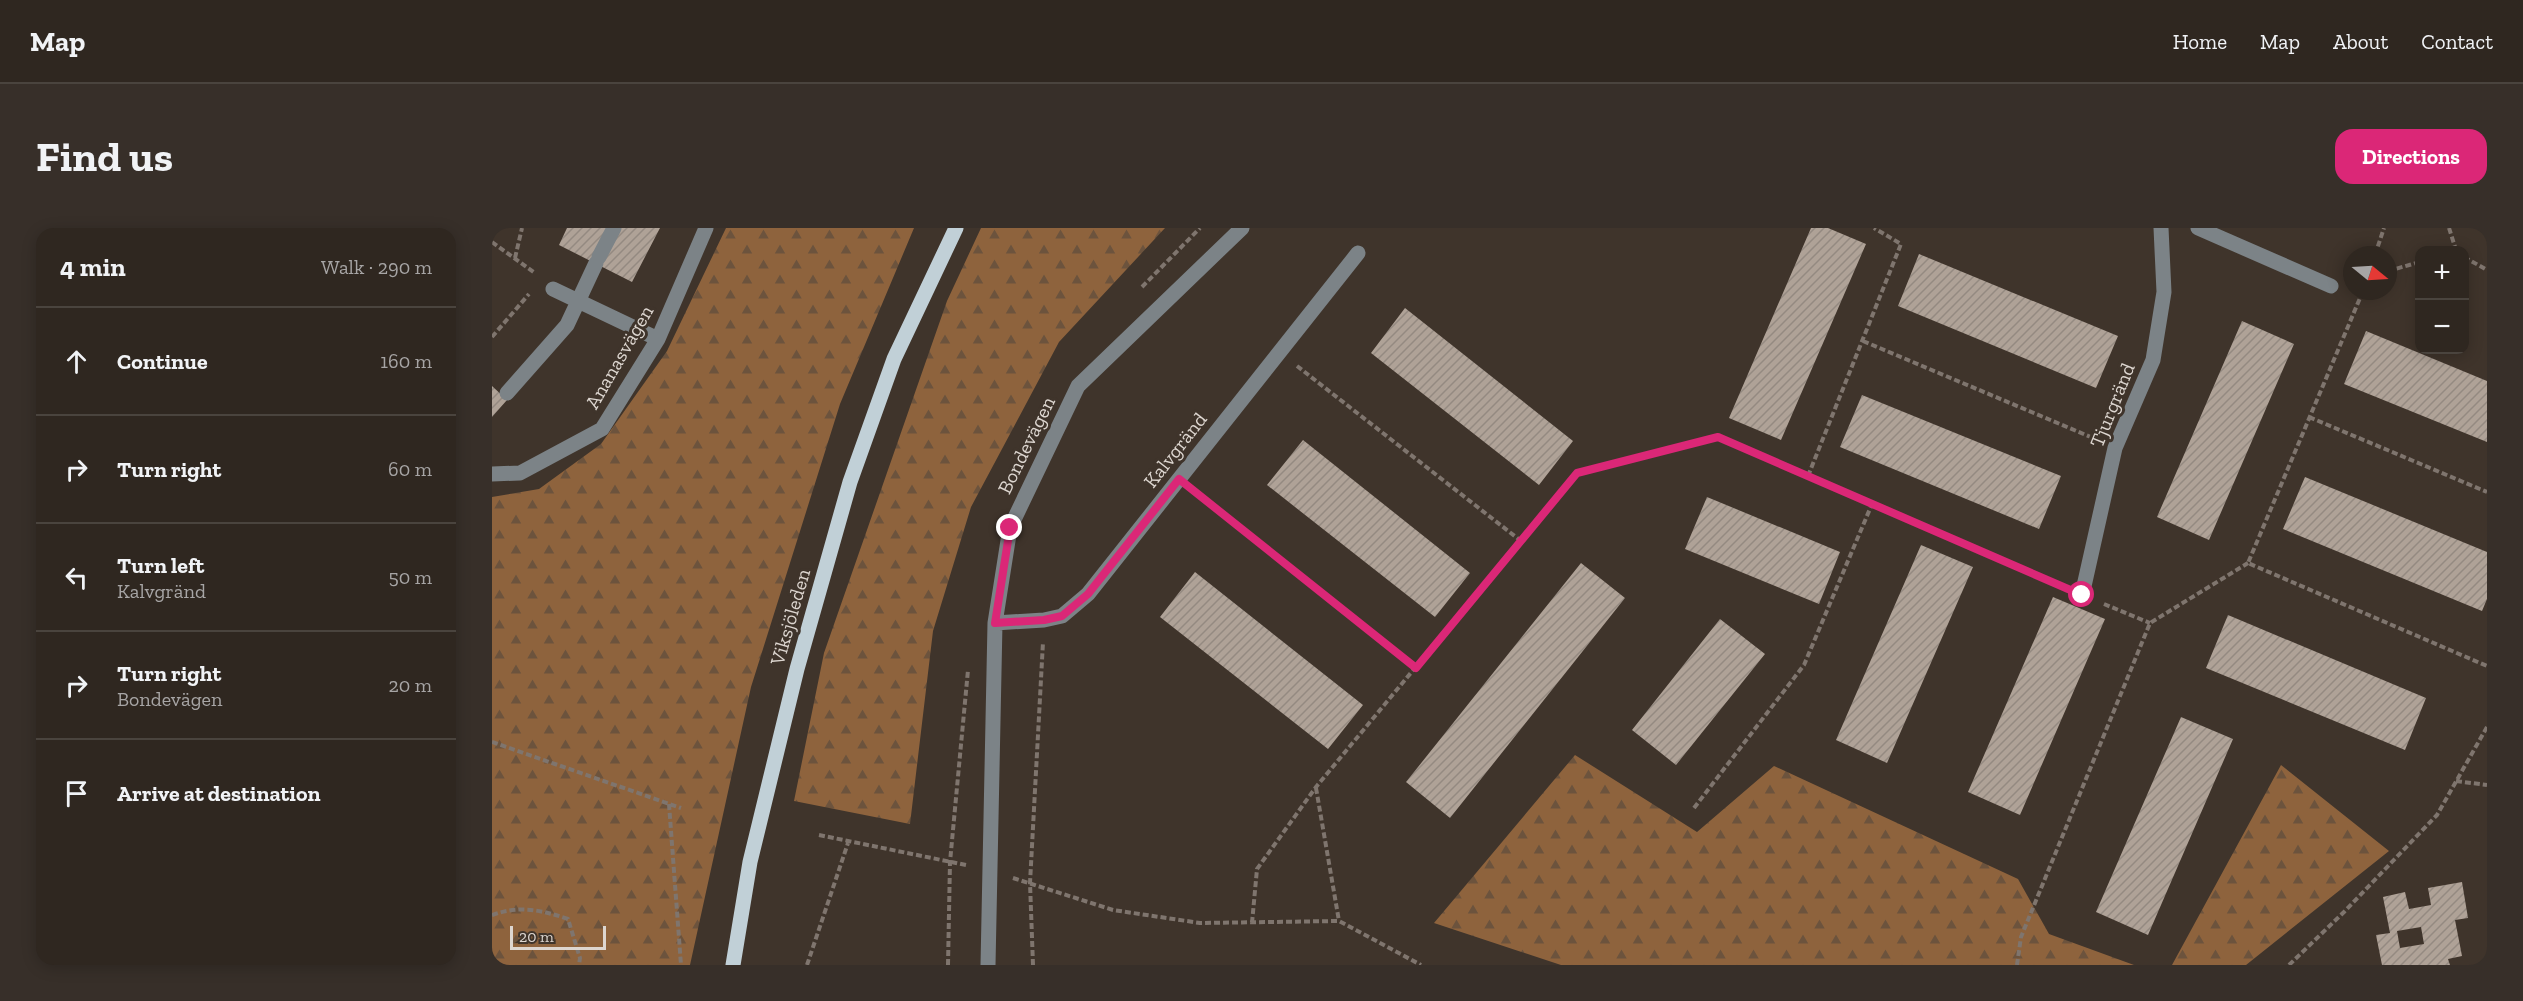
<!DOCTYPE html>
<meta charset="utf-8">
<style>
:root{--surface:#2f2720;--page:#372f29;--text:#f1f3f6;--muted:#a7a5a5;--line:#4a443e;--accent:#db2777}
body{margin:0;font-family:"Zilla Slab",serif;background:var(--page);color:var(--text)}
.controls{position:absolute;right:18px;top:18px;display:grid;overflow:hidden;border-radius:12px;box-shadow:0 3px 15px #0003}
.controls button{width:54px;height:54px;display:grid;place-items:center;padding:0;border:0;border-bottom:2px solid var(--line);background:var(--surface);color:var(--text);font:30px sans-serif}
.compass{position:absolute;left:1851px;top:18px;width:54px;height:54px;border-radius:50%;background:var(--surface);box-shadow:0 3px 15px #0003;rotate:108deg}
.scale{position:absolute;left:18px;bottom:15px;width:96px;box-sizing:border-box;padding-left:6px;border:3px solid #ddd6d0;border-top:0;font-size:16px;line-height:21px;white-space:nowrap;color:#ddd6d0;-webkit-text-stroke:4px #3f342b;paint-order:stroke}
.stop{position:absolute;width:18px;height:18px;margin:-14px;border:4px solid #db2777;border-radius:50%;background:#fff}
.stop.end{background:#db2777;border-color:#fff;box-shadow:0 2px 6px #0008}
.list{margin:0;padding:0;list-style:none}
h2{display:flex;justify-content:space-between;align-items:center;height:78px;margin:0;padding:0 24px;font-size:26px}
h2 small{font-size:20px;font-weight:400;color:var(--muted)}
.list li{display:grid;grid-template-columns:39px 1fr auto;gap:18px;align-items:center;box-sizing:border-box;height:108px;padding:0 24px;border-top:2px solid var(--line)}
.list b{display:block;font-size:22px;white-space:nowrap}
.list p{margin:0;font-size:20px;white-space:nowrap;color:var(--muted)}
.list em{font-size:20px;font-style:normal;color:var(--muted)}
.icon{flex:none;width:33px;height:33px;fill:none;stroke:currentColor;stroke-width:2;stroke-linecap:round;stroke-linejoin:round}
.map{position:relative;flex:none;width:1995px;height:737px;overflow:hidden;border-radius:18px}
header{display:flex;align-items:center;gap:36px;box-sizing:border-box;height:84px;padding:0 30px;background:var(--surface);border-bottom:2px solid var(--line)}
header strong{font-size:28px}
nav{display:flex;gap:33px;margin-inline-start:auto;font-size:21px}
.intro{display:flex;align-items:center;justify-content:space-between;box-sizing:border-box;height:144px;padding:0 36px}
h1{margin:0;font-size:42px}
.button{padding:15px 27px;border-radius:18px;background:var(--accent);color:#fff;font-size:21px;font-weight:700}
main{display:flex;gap:36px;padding:0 36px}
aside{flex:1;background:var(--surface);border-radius:18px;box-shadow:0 3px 15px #0003}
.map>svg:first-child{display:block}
.forest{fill:url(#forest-firs)}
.building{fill:url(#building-hatch);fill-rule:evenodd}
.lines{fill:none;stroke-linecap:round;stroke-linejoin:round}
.path{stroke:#7f756e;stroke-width:4;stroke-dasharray:6 3;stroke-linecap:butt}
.minor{stroke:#7c8387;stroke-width:15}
.major{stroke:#c1d0d7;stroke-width:15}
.route{stroke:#db2777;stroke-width:8}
.labels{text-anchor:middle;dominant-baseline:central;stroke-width:6;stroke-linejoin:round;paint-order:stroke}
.street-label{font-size:20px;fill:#ddd6d0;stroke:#3f342b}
</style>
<header>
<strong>Map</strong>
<nav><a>Home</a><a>Map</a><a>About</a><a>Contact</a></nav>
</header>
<div class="intro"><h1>Find us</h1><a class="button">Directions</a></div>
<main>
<aside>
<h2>4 min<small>Walk · 290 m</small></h2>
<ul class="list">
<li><svg class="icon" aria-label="ahead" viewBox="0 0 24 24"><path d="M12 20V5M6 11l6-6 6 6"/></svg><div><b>Continue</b></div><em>160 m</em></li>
<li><svg class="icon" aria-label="right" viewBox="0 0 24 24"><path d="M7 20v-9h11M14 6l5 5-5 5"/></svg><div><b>Turn right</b></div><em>60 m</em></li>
<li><svg class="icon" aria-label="left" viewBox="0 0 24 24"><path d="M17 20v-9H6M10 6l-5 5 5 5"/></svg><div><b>Turn left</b><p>Kalvgränd</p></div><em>50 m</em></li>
<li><svg class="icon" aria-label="right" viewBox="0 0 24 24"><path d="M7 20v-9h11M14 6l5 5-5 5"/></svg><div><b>Turn right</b><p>Bondevägen</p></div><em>20 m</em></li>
<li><svg class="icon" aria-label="arrive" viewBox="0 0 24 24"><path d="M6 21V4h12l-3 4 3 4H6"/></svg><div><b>Arrive at destination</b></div></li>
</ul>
</aside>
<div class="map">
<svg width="1995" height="737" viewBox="0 0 1995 737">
<defs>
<pattern id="forest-firs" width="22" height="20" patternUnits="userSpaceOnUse" patternTransform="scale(1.5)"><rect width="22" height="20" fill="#8e633d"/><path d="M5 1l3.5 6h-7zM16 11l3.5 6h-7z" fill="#6c533d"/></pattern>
<pattern id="building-hatch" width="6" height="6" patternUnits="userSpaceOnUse" patternTransform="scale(1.5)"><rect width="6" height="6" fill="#afa297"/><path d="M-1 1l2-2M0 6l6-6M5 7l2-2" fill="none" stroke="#948a81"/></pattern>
</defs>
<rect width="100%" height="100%" fill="#3f342b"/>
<path class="forest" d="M234 0H422L348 176 259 459 198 737H0V269L47 261 109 216 175 123Z
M489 0H673L567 114 479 279 441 403 418 596 302 573 332 425 455 73Z
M1083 527 1205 604 1282 538 1526 651 1557 706 1642 737H1069L942 695Z
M1789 537 1897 623 1754 737H1680Z"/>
<path class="building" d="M75 0H168L140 54 67 17Z
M1319 0H1336L1374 16 1289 212 1237 190Z
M1427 26 1626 108 1604 160 1406 78Z
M913 80 1081 213 1047 257 879 125Z
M1750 93 1802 116 1717 312 1665 289Z
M1874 103 1995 153V214L1852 156Z
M0 158 15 172 0 189Z
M1370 167 1569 248 1547 301 1348 219Z
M811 212 978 345 943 389 775 257Z
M1813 249 1995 324V371L1990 383 1791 301Z
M1215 269 1348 324 1327 376 1193 321Z
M1429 317 1481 339 1395 535 1344 512Z
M1089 335 1133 370 958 590 914 554Z
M703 344 871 477 836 521 668 389Z
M1561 369 1613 391 1528 587 1476 564Z
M1736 387 1934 470 1913 522 1714 440Z
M1228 391 1273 426 1184 537 1140 502Z
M1689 489 1741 511 1656 707 1604 684Z
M1970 654 1976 690 1963 692 1970 728 1956 731 1958 737H1890L1884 707 1898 705 1891 669 1913 664 1917 681 1939 677 1936 660ZM1929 699 1932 716 1908 720 1905 703Z"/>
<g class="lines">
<path class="path" d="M1957 0 1964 22
M0 14 43 45
M1883 27 1892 0
M1972 29 1995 42
M23 30 30 0
M1896 43 1928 34
M650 59 708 0
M1871 63 1756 335 1995 438
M0 109 37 66
M1371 113 1601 210
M805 138 1029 313
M1817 189 1995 264
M1316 248 1409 16 1382 0
M706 266 924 440
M1612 376 1658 395
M0 514 189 580
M1964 553 1995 557
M824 560 847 693
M177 576 189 737
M1202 580 1312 437 1380 276
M327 607 474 637
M521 650 621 682 708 695 847 693 929 737
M0 687C28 677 49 682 76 691L88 730 87 737
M760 695 765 641 824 559 1085 245 1226 209 1569 358
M315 737 356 615
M456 737 458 634 476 442
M541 737 538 655 551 414
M1525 737 1529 709 1658 395 1756 335
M1797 737 1852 684 1945 587 1995 499"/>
<path class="minor" d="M1706 0 1839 58
M107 29 122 0
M61 61 166 111
M15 165 75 97 104 35
M0 246 28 245 110 201 166 111 214 0
M1590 367 1623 220 1661 132 1672 64 1669 0
M503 395 552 392 570 388 596 366 866 25
M496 737 503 395 518 300 586 158 750 0"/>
<path class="major" d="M241 737 258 634 305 441 358 254 402 131 464 0"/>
</g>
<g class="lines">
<path class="route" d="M518 300 503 395 552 392 570 388 596 366 687 251 924 440 1085 245 1226 209 1590 367"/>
</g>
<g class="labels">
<g class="street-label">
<text transform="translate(127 129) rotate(-60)">Ananasvägen</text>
<text transform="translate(1620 177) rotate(-68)">Tjurgränd</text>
<text transform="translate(534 217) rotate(-64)">Bondevägen</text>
<text transform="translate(683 222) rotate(-52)">Kalvgränd</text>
<text transform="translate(298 389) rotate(-74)">Viksjöleden</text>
</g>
</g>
</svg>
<div class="controls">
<button>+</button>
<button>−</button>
</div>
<svg class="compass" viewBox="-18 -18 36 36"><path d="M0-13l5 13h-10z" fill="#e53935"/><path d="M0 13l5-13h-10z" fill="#a7a5a5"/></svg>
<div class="scale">20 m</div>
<div class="stop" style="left:1590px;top:367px"></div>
<div class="stop end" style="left:518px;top:300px"></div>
</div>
</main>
